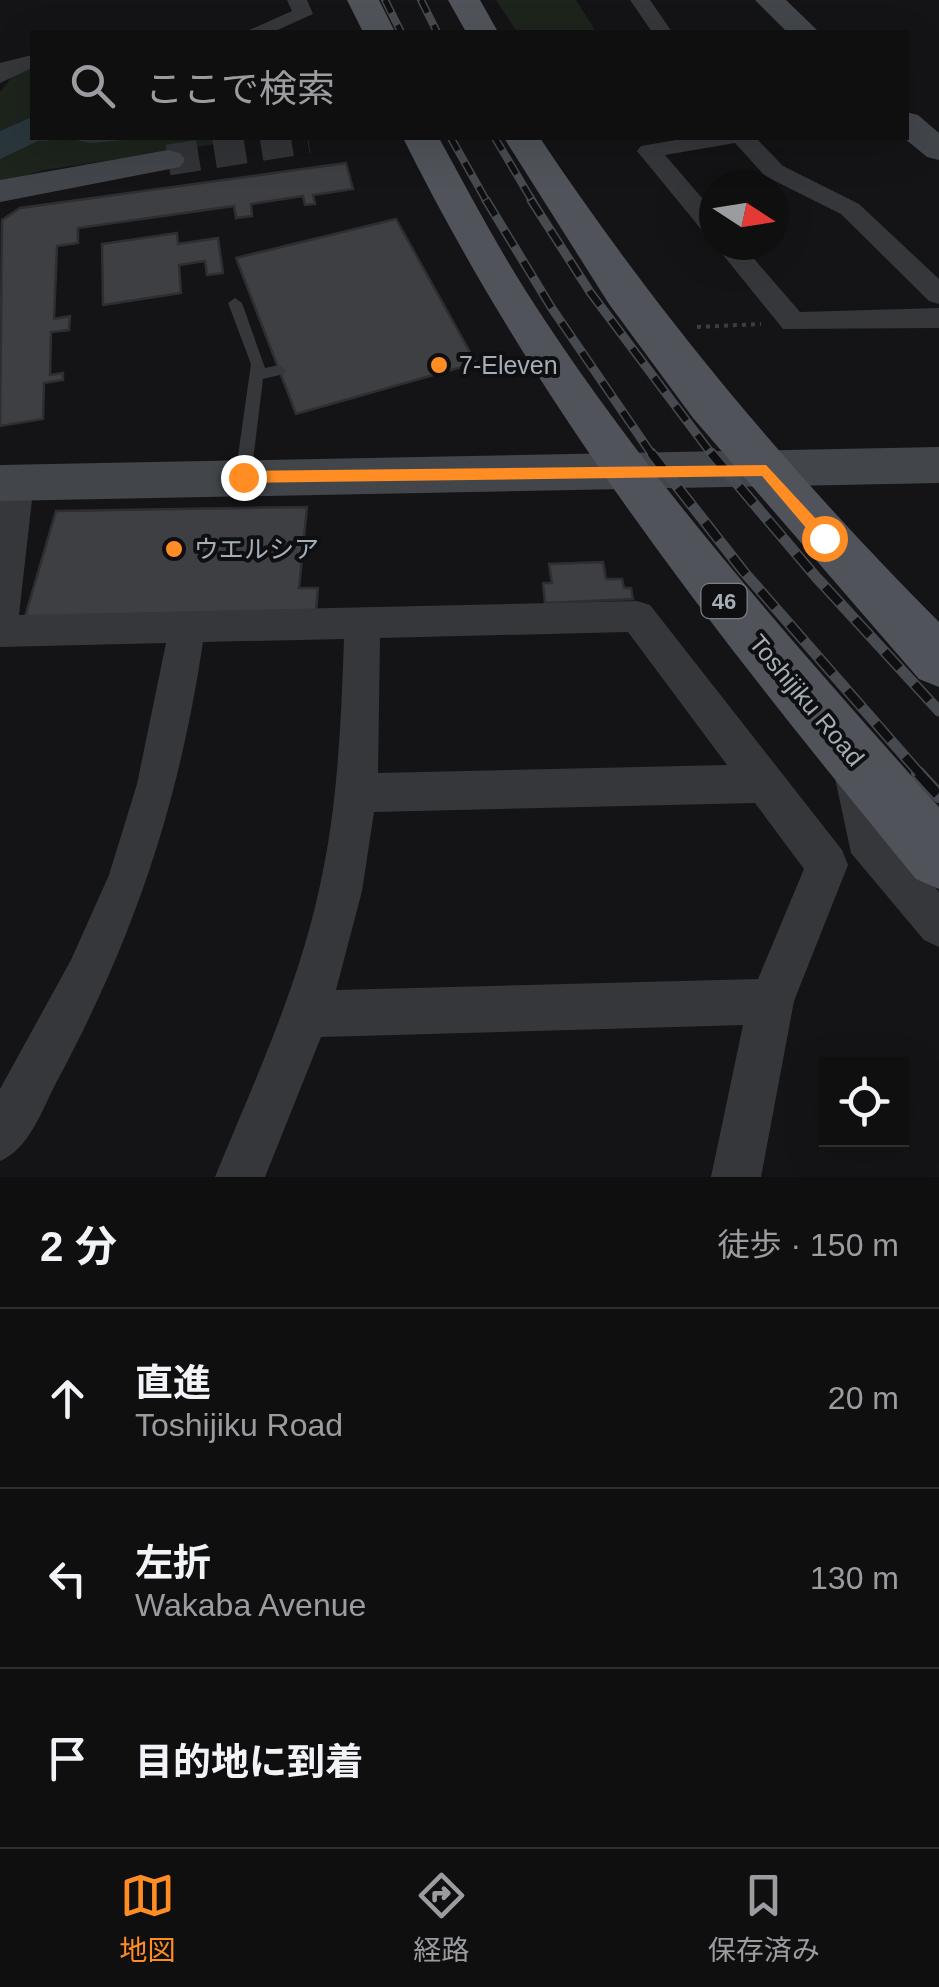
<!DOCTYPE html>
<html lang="ja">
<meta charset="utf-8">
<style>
:root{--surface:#0f0f10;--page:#181819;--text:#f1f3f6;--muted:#9b9c9f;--line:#2f2f30;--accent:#ff8d23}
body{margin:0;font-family:Arial,"Noto Sans JP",sans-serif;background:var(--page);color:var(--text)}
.controls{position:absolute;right:30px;bottom:30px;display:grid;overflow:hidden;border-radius:0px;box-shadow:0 10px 40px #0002}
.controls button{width:90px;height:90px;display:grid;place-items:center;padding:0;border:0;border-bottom:2px solid var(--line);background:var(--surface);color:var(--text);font:50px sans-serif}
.compass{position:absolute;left:699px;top:170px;width:90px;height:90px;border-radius:50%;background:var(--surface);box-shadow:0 10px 40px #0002;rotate:102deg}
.stop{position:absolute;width:30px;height:30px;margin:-22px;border:8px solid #ff8d23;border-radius:50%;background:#fff}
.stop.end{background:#ff8d23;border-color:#fff;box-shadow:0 2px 10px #0008}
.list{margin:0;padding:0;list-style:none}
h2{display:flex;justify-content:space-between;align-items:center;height:130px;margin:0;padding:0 40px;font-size:42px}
h2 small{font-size:32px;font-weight:400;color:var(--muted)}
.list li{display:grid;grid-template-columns:65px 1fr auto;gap:30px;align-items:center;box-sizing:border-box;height:180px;padding:0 40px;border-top:2px solid var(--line)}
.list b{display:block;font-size:38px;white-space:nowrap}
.list p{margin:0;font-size:32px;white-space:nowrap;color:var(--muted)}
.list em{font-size:32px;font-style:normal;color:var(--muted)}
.icon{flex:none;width:55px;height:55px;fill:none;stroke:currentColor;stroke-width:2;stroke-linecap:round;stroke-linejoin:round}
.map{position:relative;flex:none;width:939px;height:1177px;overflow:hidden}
.search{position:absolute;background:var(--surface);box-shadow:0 10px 40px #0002;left:30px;right:30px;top:30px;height:110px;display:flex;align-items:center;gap:25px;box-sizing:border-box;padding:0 35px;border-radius:0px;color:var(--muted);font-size:38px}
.sheet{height:670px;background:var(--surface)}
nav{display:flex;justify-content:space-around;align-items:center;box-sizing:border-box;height:140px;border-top:2px solid var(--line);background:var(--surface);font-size:28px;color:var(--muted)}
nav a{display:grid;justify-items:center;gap:5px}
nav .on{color:var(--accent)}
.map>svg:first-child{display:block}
.green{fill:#1c241c}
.water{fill:#29363b}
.building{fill:#3e3f43;stroke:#2e2e32;stroke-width:2.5}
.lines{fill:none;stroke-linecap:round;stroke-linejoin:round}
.secondary-tunnel{stroke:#313336;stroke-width:31;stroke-dasharray:31 16;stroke-linecap:butt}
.path{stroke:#3a3e42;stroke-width:4;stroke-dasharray:4 5;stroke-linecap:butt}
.lane{fill:#35373b;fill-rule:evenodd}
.street{fill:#35373b;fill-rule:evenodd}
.secondary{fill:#42464b;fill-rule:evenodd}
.primary{fill:#50545a;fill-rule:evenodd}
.rail-far3-casing{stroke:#474b50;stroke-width:8}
.rail-far2-casing{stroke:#474b50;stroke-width:9}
.rail-far1-casing{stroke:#474b50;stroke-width:11}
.rail-casing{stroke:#474b50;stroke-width:14}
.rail-far3{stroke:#0f0f11;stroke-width:5;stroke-dasharray:14;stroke-linecap:butt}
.rail-far2{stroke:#0f0f11;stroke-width:6;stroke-dasharray:18;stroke-linecap:butt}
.rail-far1{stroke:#0f0f11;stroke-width:8;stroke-dasharray:22;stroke-linecap:butt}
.rail{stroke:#0f0f11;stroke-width:10;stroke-dasharray:29;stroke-linecap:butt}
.route{fill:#ff8d23}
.poi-dot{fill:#ff8d23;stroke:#0f0f11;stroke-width:4}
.labels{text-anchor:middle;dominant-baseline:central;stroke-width:8;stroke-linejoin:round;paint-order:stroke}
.shield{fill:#0f0f11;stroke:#777e85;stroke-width:2.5}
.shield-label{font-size:22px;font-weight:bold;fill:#a4aeb7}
.poi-label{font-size:25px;fill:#a4aeb7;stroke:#0f0f11;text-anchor:start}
.street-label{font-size:25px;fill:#a4aeb7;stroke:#0f0f11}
</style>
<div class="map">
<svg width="939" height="1177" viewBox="0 0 939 1177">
<rect width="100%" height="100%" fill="#141416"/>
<path class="green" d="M496 0H576L596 32H517Z
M32 66V138H255L45 170 0 182V92L18 69Z"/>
<path class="water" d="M32 117V138H148L91 143 70 139 38 141 0 159V131Z"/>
<path class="building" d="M346 163 353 189 313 195 315 204 305 205 303 196 251 204 252 216 236 218 234 206 78 228V243L57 246 54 319 70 316 69 330 51 332 50 375 63 373V380L44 383 43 419 0 426 2 220 20 208Z
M396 219 476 363 296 414 236 258Z
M177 233 178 244 218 238 223 273 207 275 205 261 179 265 181 293 103 305 102 244Z
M307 507 299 588H318L316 611 25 617 56 511Z
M603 562 606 579H622L624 588H631L633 599 545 603 543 583H552L549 564Z"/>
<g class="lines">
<path class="secondary-tunnel" d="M168 160 308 138"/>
<path class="path" d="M697 327 761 324"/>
<path class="lane" d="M235 298 242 303 265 368 279 365 286 370 284 374 263 379 251 477 243 483 235 477 251 364 228 303Z"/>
<path class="street" d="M287 0H307L313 14 273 32H245L292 11Z
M630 0H650L672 32H652Z
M32 55V68L0 83V63Z
M688 138H756L783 166 859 204 939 279V304L929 301 841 214 765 176 735 143 665 155 714 212V236L705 234 637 151 641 146Z
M715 245H742L800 312 939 308V328L783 329Z
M18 469 29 473 34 482 19 615 637 601 650 605 842 850 848 865 794 1001 761 1177H711L743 1025 321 1037 265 1177H215C254 1082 297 990 319 890 338 806 341 723 344 639L203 642C179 804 134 938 56 1083 42 1110 29 1149 0 1161V1089L71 960 109 875 137 784 166 643 0 647V495L7 473ZM628 632 727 765 378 773 380 638ZM755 803 804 869 758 979 336 990 362 891 374 812Z
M852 745 866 751 885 828 939 892V947L924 940 851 853 832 764 838 751Z"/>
<path class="secondary" d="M755 0H786L819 32H787Z
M906 112 918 115 939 133V160L927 157 904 138Z
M168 150 180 153 185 160 180 167 0 202V180Z
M939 447V483L0 501V465Z"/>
<path class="primary" d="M347 0H379L395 32H363Z
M448 0H480L498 32H466Z
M403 138H439C473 200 506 263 546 322 661 496 801 651 939 807V889L916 879C721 641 541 415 403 138Z
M504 138H540C659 316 788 470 939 622V687L919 679 693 418 609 304Z"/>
<defs>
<path id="rail-far3" d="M385 0 401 32
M421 0 437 32
M451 138 487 202
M495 138 533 202"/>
<path id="rail-far2" d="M486 200 551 307 653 456
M531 200 590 292 713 456"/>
<path id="rail-far1" d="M651 453 744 572 921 775
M711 453 816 577 939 711"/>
<path id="rail" d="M918 773 939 796"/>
</defs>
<use href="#rail-far3" class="rail-far3-casing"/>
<use href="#rail-far2" class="rail-far2-casing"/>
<use href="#rail-far1" class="rail-far1-casing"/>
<use href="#rail" class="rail-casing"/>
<use href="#rail-far3" class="rail-far3"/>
<use href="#rail-far2" class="rail-far2"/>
<use href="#rail-far1" class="rail-far1"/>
<use href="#rail" class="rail"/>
</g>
<path class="route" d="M766 465 829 533V542H818L762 476 243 483 235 477 243 471Z"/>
<g class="poi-dot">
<circle cx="439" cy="365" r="10"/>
<circle cx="174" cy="549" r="10"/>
</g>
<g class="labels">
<rect class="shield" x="701.5" y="584" width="45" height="34" rx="8"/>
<g class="shield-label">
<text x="724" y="601">46</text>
</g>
<g class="poi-label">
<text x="459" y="365">7-Eleven</text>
<text x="194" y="549">ウエルシア</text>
</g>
<g class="street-label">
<text transform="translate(807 700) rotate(50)">Toshijiku Road</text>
</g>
</g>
</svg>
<div class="controls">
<button><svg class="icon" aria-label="locate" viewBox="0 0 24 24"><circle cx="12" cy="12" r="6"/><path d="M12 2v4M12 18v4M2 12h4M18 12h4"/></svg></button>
</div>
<svg class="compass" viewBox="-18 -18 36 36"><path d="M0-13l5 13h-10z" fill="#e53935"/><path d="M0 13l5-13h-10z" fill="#9b9c9f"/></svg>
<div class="stop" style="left:824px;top:538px"></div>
<div class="stop end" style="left:243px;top:477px"></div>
<div class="search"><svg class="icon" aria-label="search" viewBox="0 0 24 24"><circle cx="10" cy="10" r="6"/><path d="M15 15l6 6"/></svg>ここで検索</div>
</div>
<section class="sheet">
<h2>2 分<small>徒歩 · 150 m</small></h2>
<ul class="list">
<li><svg class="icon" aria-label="ahead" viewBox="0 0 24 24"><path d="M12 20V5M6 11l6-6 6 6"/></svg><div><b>直進</b><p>Toshijiku Road</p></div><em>20 m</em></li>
<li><svg class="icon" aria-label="left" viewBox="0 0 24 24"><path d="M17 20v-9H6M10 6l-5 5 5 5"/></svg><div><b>左折</b><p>Wakaba Avenue</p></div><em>130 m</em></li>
<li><svg class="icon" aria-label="arrive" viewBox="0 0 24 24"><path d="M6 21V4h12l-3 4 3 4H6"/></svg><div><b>目的地に到着</b></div></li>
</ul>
</section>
<nav>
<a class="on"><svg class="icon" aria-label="map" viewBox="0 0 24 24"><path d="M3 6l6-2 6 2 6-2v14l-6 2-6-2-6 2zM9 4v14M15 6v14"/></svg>地図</a>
<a><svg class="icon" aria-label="directions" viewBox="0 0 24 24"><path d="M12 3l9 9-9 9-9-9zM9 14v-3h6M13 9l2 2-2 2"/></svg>経路</a>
<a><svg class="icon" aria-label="saved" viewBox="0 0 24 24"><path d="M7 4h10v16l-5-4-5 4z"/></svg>保存済み</a>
</nav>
